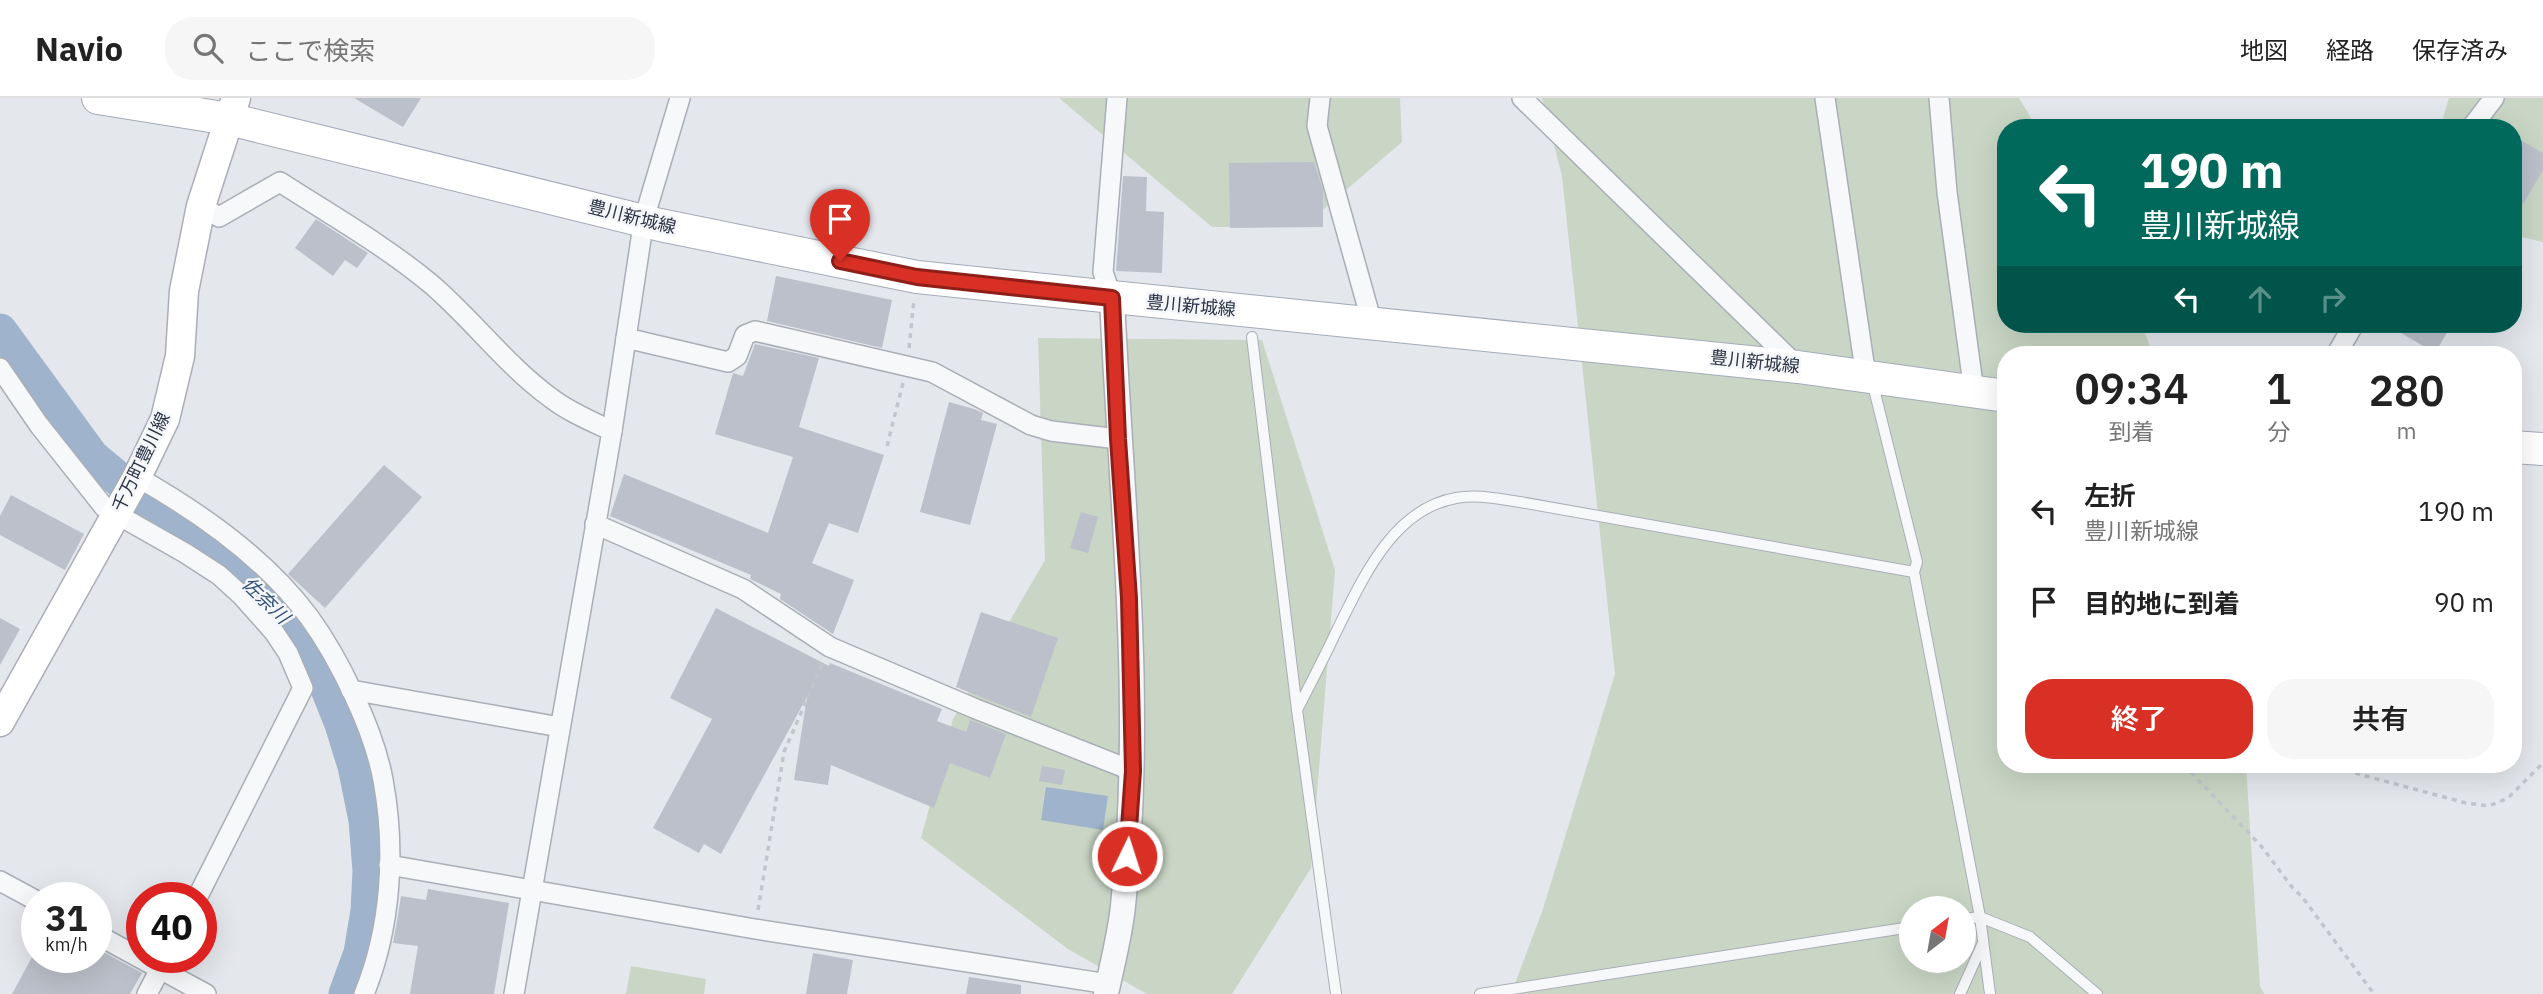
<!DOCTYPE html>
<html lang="ja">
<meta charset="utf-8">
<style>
:root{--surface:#fff;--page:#f6f6f6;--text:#222;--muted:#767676;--line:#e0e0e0;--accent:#d93025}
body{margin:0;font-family:"IBM Plex Sans","Noto Sans JP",sans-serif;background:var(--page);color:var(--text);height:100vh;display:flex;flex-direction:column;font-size:26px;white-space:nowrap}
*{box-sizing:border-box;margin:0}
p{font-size:23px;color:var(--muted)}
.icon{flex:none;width:38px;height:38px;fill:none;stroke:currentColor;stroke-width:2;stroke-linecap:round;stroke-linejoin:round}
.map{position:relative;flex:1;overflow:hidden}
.drawer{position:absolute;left:1997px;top:248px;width:525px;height:427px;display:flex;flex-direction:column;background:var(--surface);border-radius:28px;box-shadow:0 7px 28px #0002}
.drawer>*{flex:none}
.guide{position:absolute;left:1997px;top:21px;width:525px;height:214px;border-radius:28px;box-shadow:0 7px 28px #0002;background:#00695c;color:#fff;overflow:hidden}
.needle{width:46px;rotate:31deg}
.fabs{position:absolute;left:1899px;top:798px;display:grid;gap:14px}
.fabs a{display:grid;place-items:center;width:77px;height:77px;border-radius:50%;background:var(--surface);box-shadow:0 7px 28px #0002;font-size:35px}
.speed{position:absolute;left:21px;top:784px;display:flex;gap:14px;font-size:35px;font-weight:700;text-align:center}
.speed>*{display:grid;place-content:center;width:91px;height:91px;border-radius:50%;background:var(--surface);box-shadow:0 7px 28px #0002;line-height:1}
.speed small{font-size:18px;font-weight:400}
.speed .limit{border:10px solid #d22;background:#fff;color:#111}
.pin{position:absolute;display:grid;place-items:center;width:60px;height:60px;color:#fff;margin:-72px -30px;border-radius:50% 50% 50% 0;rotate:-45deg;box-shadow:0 0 7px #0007}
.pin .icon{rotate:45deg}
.me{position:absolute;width:77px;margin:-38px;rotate:4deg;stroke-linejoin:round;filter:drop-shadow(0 0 5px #0008)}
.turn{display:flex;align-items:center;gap:24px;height:147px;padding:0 28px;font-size:32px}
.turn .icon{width:91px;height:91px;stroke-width:2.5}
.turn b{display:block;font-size:49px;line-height:60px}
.lanes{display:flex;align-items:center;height:66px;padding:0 28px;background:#0003;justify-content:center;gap:35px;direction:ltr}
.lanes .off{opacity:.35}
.eta{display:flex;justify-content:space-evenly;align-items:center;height:119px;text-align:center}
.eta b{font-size:42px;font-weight:600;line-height:49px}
.primary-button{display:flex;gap:14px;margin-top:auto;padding:14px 28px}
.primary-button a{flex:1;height:80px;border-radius:28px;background:var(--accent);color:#fff;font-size:28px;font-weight:600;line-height:80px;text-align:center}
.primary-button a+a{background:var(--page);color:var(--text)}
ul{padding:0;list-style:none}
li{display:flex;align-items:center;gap:21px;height:91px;padding:0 28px}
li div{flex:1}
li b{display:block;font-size:26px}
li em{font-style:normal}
header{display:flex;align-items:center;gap:42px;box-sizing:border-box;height:98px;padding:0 35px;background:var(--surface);border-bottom:2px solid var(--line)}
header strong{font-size:33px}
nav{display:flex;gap:38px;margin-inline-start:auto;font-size:24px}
.search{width:490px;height:63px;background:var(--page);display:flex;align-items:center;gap:18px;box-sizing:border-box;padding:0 24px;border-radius:28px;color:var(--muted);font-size:26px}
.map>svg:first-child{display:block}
.green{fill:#c9d6c5;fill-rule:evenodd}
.water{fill:#9fb4cc}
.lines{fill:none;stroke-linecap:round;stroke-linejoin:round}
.river{stroke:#9fb4cc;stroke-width:35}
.building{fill:#bbc0ca}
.service-casing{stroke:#a9aeb7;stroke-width:12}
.minor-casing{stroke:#a9aeb7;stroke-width:22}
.tertiary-casing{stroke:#a9aeb7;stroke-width:27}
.secondary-casing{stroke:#a9aeb7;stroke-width:31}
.primary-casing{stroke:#a3abb8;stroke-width:34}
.path{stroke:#c2c5cb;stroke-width:3.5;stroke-dasharray:5 5;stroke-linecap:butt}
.service{stroke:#f7f8fa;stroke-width:10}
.minor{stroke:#f7f8fa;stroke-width:19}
.tertiary{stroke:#f7f8fa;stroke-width:24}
.secondary{stroke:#fff;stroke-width:28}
.primary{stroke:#fff;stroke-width:32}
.route-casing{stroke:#8d1f18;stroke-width:18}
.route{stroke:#d93025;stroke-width:12}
.labels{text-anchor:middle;stroke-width:5;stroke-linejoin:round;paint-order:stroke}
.street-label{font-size:18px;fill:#2b3445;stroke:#f4f6f9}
.water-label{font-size:19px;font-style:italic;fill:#34527a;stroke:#f4f6f9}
</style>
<header>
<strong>Navio</strong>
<div class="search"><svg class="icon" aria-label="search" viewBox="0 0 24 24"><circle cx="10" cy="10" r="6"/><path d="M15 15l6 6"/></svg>ここで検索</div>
<nav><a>地図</a><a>経路</a><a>保存済み</a></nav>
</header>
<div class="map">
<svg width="2543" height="896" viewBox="0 0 2543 896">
<rect width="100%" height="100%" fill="#e4e7ec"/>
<g class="green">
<polygon points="1059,0 1400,0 1402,44 1303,129 1212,129"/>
<path d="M1542,0h477l18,30h-31v196h136l11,31h-147v410h240l14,221 4,8h-753l32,-85 72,-235 -53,-498zM1911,810h53v53h-53z"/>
<polygon points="2449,0 2543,0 2543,144 2513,137 2513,30 2440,30"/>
<polygon points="1038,240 1262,242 1335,472 1311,770 1232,896 1147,896 1068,851 921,740 953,621 1045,462"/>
<polygon points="631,868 706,881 704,896 626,896"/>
</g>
<polygon class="water" points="1046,689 1108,698 1103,732 1041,722"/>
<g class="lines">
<polyline class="river" points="0,233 92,359 190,440 266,497 293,526 325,583 342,626 355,668 366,722 370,773 368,813 361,855 346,896"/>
</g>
<g class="building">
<polygon points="354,0 421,0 403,29"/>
<polygon points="2513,38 2543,55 2543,72 2513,123"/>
<polygon points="1314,64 1323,93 1323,129 1230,130 1229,65"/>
<polygon points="1123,78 1147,79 1146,113 1164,114 1162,175 1116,173"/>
<polygon points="316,121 368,155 357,170 345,162 333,178 295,150"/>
<polygon points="776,178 892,202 882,250 767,223"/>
<polygon points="2386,226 2452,226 2435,255"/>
<polygon points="755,246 819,260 799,329 884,357 858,435 829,425 812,465 854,482 833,536 780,501 781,496 750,481 751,477 610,418 624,376 768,435 793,359 715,336 733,275 743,278"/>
<polygon points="949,304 974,311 983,315 981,322 997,326 970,427 920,414"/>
<polygon points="384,367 422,399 325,510 288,476"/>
<polygon points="11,397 84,436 65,472 0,437 0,418"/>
<polygon points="1081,414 1098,419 1088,455 1070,450"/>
<polygon points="716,510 829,568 830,565 942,611 937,623 966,634 970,622 1006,636 990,680 950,665 934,710 831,667 828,687 794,682 807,599 721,756 704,746 699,755 653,730 712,621 670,600"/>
<polygon points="981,514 1058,540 1031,619 956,589"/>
<polygon points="0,520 20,531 0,567"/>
<polygon points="1042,668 1065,672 1062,687 1039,683"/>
<polygon points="428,791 509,805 494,896 410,896 418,848 393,845 397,823 401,798 426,802"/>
<polygon points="96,850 142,875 130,896 12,896 32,859 96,859"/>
<polygon points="813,855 853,862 847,896 806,896"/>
<polygon points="969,879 1021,887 1021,896 966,896"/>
</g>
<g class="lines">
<defs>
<g id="service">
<polyline points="1252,239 1297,612 1336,896"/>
<polyline points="1872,283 1917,464 1914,474 1980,819 1990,896"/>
<path d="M1297,612c14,-27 28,-54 41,-82 25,-50 55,-119 118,-130 21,-4 42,1 64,4l394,70"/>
<polyline points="1964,821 1980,819 2030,839 2097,896"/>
<polyline points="1480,896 1911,829"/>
<polyline points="1960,896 1982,847"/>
</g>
<g id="minor">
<polyline points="1320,0 1317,28 1372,225"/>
<polyline points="1522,0 1798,269"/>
<polyline points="1825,0 1865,272 1871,277"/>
<polyline points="1939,0 1947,94 1974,294"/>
<polyline points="2471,30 2494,0"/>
<path d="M201,108l18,11 61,-35c51,33 104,63 151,102 42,36 75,81 120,114 18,14 40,23 61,33"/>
<polyline points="1112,200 1103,174 1117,0"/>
<polyline points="626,240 728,264 737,258 745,237 755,233 932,274 1031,327 1051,333 1118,341"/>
<polyline points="2336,257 2354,226"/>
<polyline points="0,270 39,327 104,409 185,455 219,477 242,498 274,534 288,555 303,590 197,800"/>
<path d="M137,379c62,35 129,82 172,140 30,41 65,113 74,163 13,70 8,148 -19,214"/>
<polyline points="595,426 743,491 830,549 976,611 1133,673"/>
<polyline points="351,592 560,629"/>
<polyline points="389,767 755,831 1108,886"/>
<polyline points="0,783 37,803"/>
<polyline points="96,836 206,896"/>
<polyline points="147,896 166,860"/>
<polyline points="514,896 612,333 644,121 680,0"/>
</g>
<path id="tertiary" d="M1106,896c6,-29 14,-59 17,-88 22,-202 -2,-406 -11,-608"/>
<polyline id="secondary" points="0,624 137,379 165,321 180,258 184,193 201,108 236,0"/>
<g id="primary">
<polyline points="98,0 229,21 660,127 917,179 1798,269 2006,298"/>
<polyline points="2513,349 2543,351"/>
</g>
</defs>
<use href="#service" class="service-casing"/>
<use href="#minor" class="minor-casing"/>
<use href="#tertiary" class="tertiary-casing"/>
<use href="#secondary" class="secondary-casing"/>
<use href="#primary" class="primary-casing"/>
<g class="path">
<polyline points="909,250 914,202"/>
<polyline points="887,348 903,285"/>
<polyline points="2184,667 2262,749 2291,788 2303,800 2374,896"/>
<polyline points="2337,667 2351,674 2466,705 2489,708 2508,700 2543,665"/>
<polyline points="758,812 784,654 822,567"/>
</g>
<use href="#service" class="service"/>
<use href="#minor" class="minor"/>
<use href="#tertiary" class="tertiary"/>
<use href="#secondary" class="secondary"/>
<use href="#primary" class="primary"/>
</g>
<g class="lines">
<defs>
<polyline id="route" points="840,163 917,179 1112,200 1118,341 1129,500 1133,673 1127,758"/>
</defs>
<use href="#route" class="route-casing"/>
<use href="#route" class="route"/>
</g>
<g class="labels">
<g class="street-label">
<text transform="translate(632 119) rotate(14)" y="6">豊川新城線</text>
<text transform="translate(1191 208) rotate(5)" y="6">豊川新城線</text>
<text transform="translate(1755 264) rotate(6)" y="6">豊川新城線</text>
<text transform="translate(141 364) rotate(-64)" y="6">千万町豊川線</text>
</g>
<g class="water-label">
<text transform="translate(266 502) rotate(44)" y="7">佐奈川</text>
</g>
</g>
</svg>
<div class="fabs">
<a><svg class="needle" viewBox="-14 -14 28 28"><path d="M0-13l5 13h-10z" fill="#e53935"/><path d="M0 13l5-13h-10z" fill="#767676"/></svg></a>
</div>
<div class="speed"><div>31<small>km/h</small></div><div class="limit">40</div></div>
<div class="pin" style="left:840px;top:163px;background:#d93025"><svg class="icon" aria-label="arrive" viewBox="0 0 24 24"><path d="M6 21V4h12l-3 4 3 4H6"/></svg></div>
<svg class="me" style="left:1127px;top:758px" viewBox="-20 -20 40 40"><circle r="17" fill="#d93025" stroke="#fff" stroke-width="3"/><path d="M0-11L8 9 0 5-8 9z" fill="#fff"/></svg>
<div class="guide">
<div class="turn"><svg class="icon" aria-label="left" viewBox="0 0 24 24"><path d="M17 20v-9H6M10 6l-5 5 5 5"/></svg><div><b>190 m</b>豊川新城線</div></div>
<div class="lanes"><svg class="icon" aria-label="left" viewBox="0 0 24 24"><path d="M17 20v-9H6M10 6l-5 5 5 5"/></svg><svg class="icon off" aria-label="ahead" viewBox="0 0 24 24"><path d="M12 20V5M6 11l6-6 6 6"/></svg><svg class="icon off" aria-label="right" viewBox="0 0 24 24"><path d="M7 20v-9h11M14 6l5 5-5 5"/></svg></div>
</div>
<section class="drawer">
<div class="eta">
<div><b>09:34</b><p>到着</p></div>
<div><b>1</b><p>分</p></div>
<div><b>280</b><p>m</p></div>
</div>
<ul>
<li><svg class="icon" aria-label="left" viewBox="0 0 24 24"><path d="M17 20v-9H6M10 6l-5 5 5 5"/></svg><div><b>左折</b><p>豊川新城線</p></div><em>190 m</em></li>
<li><svg class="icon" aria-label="arrive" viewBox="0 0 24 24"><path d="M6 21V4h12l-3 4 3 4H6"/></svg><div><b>目的地に到着</b></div><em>90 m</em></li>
</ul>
<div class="primary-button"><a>終了</a><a>共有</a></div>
</section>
</div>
